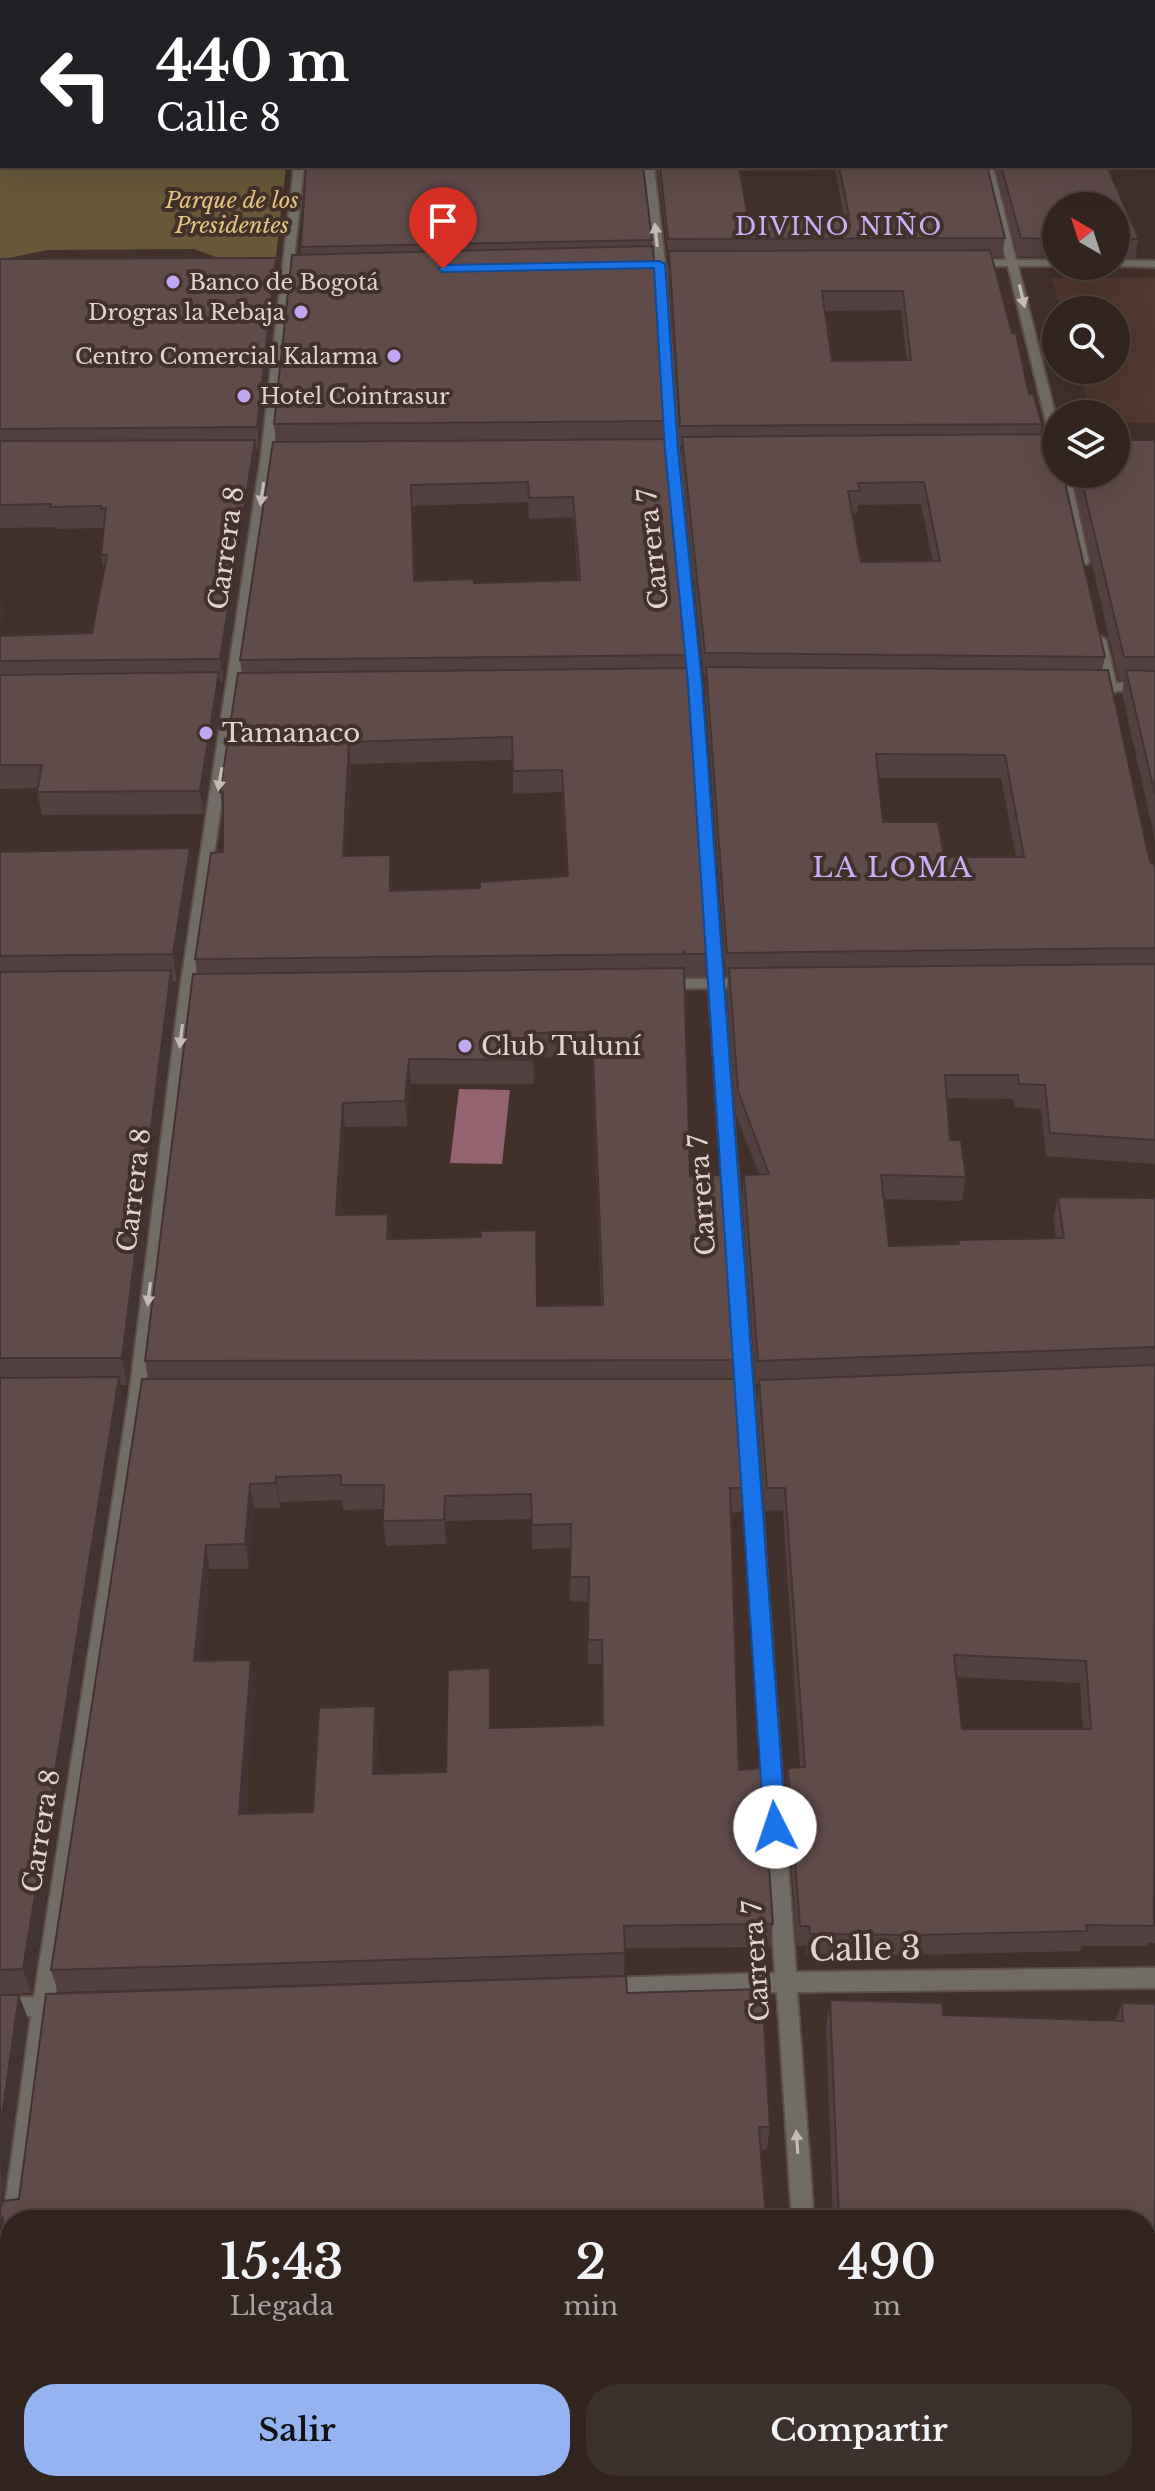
<!DOCTYPE html>
<html lang="es">
<meta charset="utf-8">
<style>
:root{--surface:#322520;--page:#3d312d;--text:#f1f3f6;--muted:#a8a5a5;--line:#4d423e;--accent:#95b2f1}
body{margin:0;font-family:"Libre Baskerville",serif;background:var(--page);color:var(--text);height:100vh;display:flex;flex-direction:column;font-size:30px;white-space:nowrap}
*{box-sizing:border-box;margin:0}
p{font-size:26px;color:var(--muted)}
.icon{flex:none;width:44px;height:44px;fill:none;stroke:currentColor;stroke-width:2;stroke-linecap:round;stroke-linejoin:round}
.map{position:relative;flex:1;overflow:hidden}
.panel{position:absolute;left:0px;top:2210px;width:1156px;height:282px;display:flex;flex-direction:column;background:var(--surface);border-radius:32px 32px 0 0;box-shadow:0 8px 32px #0002,0 0 0 2px var(--line)}
.panel>*{flex:none}
.hud{position:absolute;left:0px;top:0px;width:1156px;height:168px;box-shadow:0 8px 32px #0002,0 0 0 2px var(--line);background:#202124;color:#fff;overflow:hidden}
.needle{width:52px;rotate:321deg}
.controls{position:absolute;left:1042px;top:192px;display:grid;gap:16px}
.controls a{display:grid;place-items:center;width:88px;height:88px;border-radius:50%;background:var(--surface);box-shadow:0 8px 32px #0002,0 0 0 2px var(--line);font-size:40px}
.pin{position:absolute;display:grid;place-items:center;width:68px;height:68px;color:#fff;margin:-82px -34px;border-radius:50% 50% 50% 0;rotate:-45deg;box-shadow:0 0 8px #0007}
.pin .icon{rotate:45deg}
.me{position:absolute;width:88px;margin:-44px;rotate:356deg;stroke-linejoin:round;filter:drop-shadow(0 0 6px #0008)}
.turn{display:flex;align-items:center;gap:28px;height:168px;padding:0 24px;font-size:36px}
.turn .icon{width:104px;height:104px;stroke-width:2.5}
.turn b{display:block;font-size:56px;line-height:68px}
.eta{display:flex;justify-content:space-evenly;align-items:center;height:136px;text-align:center}
.eta b{font-size:48px;font-weight:600;line-height:56px}
.primary-button{display:flex;gap:16px;margin-top:auto;padding:16px 24px}
.primary-button a{flex:1;height:92px;border-radius:32px;background:var(--accent);color:#111;font-size:32px;font-weight:600;line-height:92px;text-align:center}
.primary-button a+a{background:var(--page);color:var(--text)}
.map>svg:first-child{display:block}
.built{fill:#50382f}
.green{fill:#675839}
.water{fill:#936370}
.lines{fill:none;stroke-linecap:round;stroke-linejoin:round}
.minor-casing{stroke:#5e4e48;stroke-width:4}
.secondary-casing{stroke:#5e4e48;stroke-width:4}
.minor{fill:#726c66;fill-rule:evenodd}
.secondary{fill:#958a81;fill-rule:evenodd}
.wall{fill:#524040;fill-rule:evenodd}
.shaded-wall{fill:#423434}
.building{fill:#5f4b4a;stroke:#423434;stroke-width:2;fill-rule:evenodd}
.oneway{fill:#c4bab6}
.route{fill:#1a73e8;stroke:#114b97;stroke-width:2}
.poi-dot{fill:#c1a8f3;stroke:#42312a;stroke-width:3}
.labels{text-anchor:middle;stroke-width:8;stroke-linejoin:round;paint-order:stroke}
.far-park-label{font-size:22px;font-style:italic;fill:#e4c37f;stroke:#42312a}
.far-poi-label{font-size:22px;fill:#dfd4d0;stroke:#42312a;text-anchor:start}
.far-neighbourhood-label{font-size:24px;letter-spacing:2px;fill:#c7b0f6;stroke:#42312a}
.street-label{font-size:26px;fill:#dfd4d0;stroke:#42312a}
.poi-label{font-size:26px;fill:#dfd4d0;stroke:#42312a;text-anchor:start}
.neighbourhood-label{font-size:28px;letter-spacing:2px;fill:#c7b0f6;stroke:#42312a}
.near-street-label{font-size:32px;fill:#dfd4d0;stroke:#42312a}
</style>
<div class="map">
<svg width="1155" height="2491" viewBox="0 0 1155 2491">
<rect width="100%" height="100%" fill="#42312a"/>
<polygon class="built" points="1051,278 1155,278 1155,423 1116,423 1116,414 1091,414 1078,370 1116,370 1116,310 1061,310"/>
<polygon class="green" points="0,130 2,166 286,166 276,257 224,260 194,249 47,250 0,260"/>
<polygon class="water" points="459,1089 510,1090 502,1164 450,1163"/>
<g class="lines">
<defs>
<g id="minor">
<polygon points="294,166 304,166 273,456 194,989 145,1396 55,1998 60,2006 57,2013 52,2015 25,2220 10,2220 10,2229 6,2228 3,2220 31,2016 0,2017 0,1997 34,1997 129,1396 180,989 261,456"/>
<polygon points="644,166 654,166 665,264 678,450 701,683 723,979 749,978 756,983 749,988 724,988 796,1972 1155,1968 1155,1988 797,1992 814,2220 792,2220 777,1992 605,1998 598,1995 595,1988 598,1981 605,1978 775,1973 709,988 665,989 658,984 665,979 709,979 689,683 666,450 655,264"/>
<polygon points="983,166 993,166 1016,260 1056,260 1056,266 1018,266 1056,417 1056,442 1050,439 1008,266 974,266 969,263 974,260 1006,260"/>
<polygon points="1116,260 1155,261 1155,267 1116,266"/>
<polygon points="1058,474 1070,474 1089,562 1087,564 1079,564 1077,562"/>
<polygon points="1100,636 1106,640 1116,683 1155,683 1155,691 1117,691 1111,695 1105,691 1086,690 1086,684 1103,683 1094,640"/>
<polygon points="10,2239 10,2327 8,2332 0,2335 0,2247 2,2242"/>
<polygon points="809,2482 833,2482 834,2491 810,2491"/>
</g>
<rect id="secondary" x="0" y="118" width="2" height="6"/>
</defs>
<use href="#minor" class="minor-casing"/>
<use href="#secondary" class="secondary-casing"/>
<use href="#minor" class="minor"/>
<use href="#secondary" class="secondary"/>
</g>
<g class="wall">
<polygon points="0,0 2,2 2,117 0,115"/>
<polygon points="1154,60 1155,60 1155,127 1154,125"/>
<path d="M657,166h330l18,72 -3,19h-10l37,137 13,30 -1,10 64,223 -3,13 48,192 5,3v299l-109,-8 -5,-47 -26,-2 -1,-8 -67,-1 3,42 16,37 -4,24 -78,-2 5,47 69,-2v-4l98,-2 -3,-18 5,-23 97,1v745h-7l-1,3h-65l-2,5 -168,4 -106,-1v-8h-9l-11,-156 2,-22 12,-1 -17,-257 -18,1 -8,-108 2,-19h-3l-14,-186 2,-23 15,-1 -23,-59 -9,-123 1,-15h-2l-21,-287 1,-14h-2l-23,-217 1,-13h-2l-12,-176 1,-12zM835,170l9,46 -96,1 -8,-46zM901,310l6,50 -75,1 -7,-50zM921,504l12,58h-72l-9,-49h6v-8zM878,778h123l15,79h-72l-61,-35zM956,1677l124,6 3,46h-121z"/>
<polygon points="994,166 1107,166 1139,239 1135,258 1116,257 1116,206 1056,206 1056,257 1018,257"/>
<path d="M652,240l12,181 -1,18 23,216 -1,13 22,286 -1,23h-22l6,199 45,184 -2,19 10,109 -2,24 -10,1 8,257 34,154 -3,23 -145,1 -1,27 -566,17 -7,-22 97,-591 -3,-18 52,-387 -2,-15 28,-107v-38l-3,-22 22,-119 -2,-13 36,-218 -2,-18 27,-169v-8zM528,502l1,17 44,-2 5,63 -104,3 -59,-3 -3,-74zM513,760v34l49,-2 5,84 -87,12 -88,2v-13l-46,-21 5,-92zM592,1056l9,249 -64,1 -56,-69 -91,2 -50,-24 5,-88 62,-1 4,-42h123l-1,-26zM342,1500l1,10 41,-1 -1,12 3,25 60,-2v-23l86,-2v30l39,-1 -1,53 18,1v62h14l1,61 -112,3v-36l-45,80 -69,2 1,-44 -65,82 -68,1 10,-129 -54,-23 9,-92h39l5,-61h26v-6z"/>
<polygon points="0,259 278,280 259,449 256,449 258,462 223,682 220,682 222,695 203,814 42,815 37,792 37,788 0,789 0,635 92,633 104,571 101,555 104,531 104,528 54,529 54,527 0,528"/>
<polygon points="1155,440 1155,840 1122,693 1124,680 1119,680 1071,474 1116,474"/>
<polygon points="190,848 194,876 177,982 173,982 176,998 127,1385 120,1385 124,1404 31,1993 0,1994 0,852"/>
<polygon points="627,1993 770,2127 767,2149 761,2150 10,2482 781,2482 781,2486 644,2491 0,2491 3,2238 0,2241 0,1995 28,2019 3,2203"/>
<polygon points="830,2000 943,2015 1115,2021 1122,2003 1155,2004 1155,2478 1146,2478 1146,2220 833,2220 826,2027"/>
<polygon points="858,2482 916,2482 858,2483"/>
</g>
<g class="shaded-wall">
<polygon points="1011,0 1048,0 1043,2 1011,2"/>
<polygon points="276,258 278,280 259,449 257,427"/>
<polygon points="255,440 258,462 223,682 220,659"/>
<polygon points="0,589 5,612 0,634"/>
<polygon points="219,672 222,695 203,814 200,791"/>
<polygon points="349,742 351,764 345,879 343,856"/>
<polygon points="190,848 194,876 177,982 173,954"/>
<polygon points="390,855 392,877 391,913 390,891"/>
<polygon points="171,970 176,998 127,1385 122,1358"/>
<polygon points="409,1059 411,1084 407,1126 405,1101"/>
<polygon points="343,1103 345,1127 338,1239 336,1215"/>
<polygon points="388,1214 390,1238 389,1263 387,1239"/>
<polygon points="119,1377 124,1404 31,1993 23,1969"/>
<polygon points="276,1477 280,1502 280,1508 276,1483"/>
<polygon points="250,1484 254,1508 249,1569 245,1544"/>
<polygon points="445,1496 446,1521 446,1544 444,1520"/>
<polygon points="206,1545 210,1569 199,1685 194,1661"/>
<polygon points="251,1660 255,1684 244,1837 239,1814"/>
<polygon points="490,1668 491,1692 491,1752 490,1728"/>
<polygon points="375,1706 378,1730 376,1797 373,1774"/>
<polygon points="19,1995 28,2019 1,2216 0,2130"/>
<polygon points="0,2216 9,2236 1,2239 0,2241"/>
</g>
<g class="building">
<polygon points="0,0 1012,0 1013,2 2,2 2,59 0,48"/>
<polygon points="2,60 2,102 0,100 0,61"/>
<polygon points="1154,60 1155,60 1154,99"/>
<polygon points="306,166 643,166 652,240 301,247"/>
<polygon points="660,166 739,166 748,217 849,216 839,166 987,166 1005,238 668,239"/>
<polygon points="1001,166 1107,166 1139,239 1116,239 1116,206 1056,206 1056,239 1021,238"/>
<polygon points="653,246 664,421 274,424 292,255"/>
<path d="M990,250l22,83h4l13,61h4l9,30 -362,2 -11,-175zM822,291h81l8,69 -79,1z"/>
<polygon points="276,258 257,427 0,429 0,259"/>
<path d="M1046,434l2,7h8v33h7l42,183 -400,-4 -23,-216zM924,482l16,79 -79,1 -13,-71h12l-2,-8z"/>
<path d="M665,439l21,216 -446,5 33,-218zM528,482l1,16 44,-1 7,83 -106,3v-4l-60,2 -3,-96z"/>
<polygon points="255,440 220,659 0,661 0,636 92,633 107,555 101,555 106,508 101,509 101,506 50,507 51,504 0,505 0,441"/>
<polygon points="1116,440 1155,440 1155,657 1124,657 1080,474 1116,474"/>
<path d="M706,667l402,3 42,192 5,3v83l-428,5zM876,754l129,1 19,102h-80l-6,-35h-55z"/>
<path d="M687,668l20,286h-22l-2,-4 1,4 -489,5 16,-106 12,-1v-60h-3l18,-119zM512,737l1,34 49,-1 6,106 -88,6v6l-90,3v-36l-47,1 6,-114z"/>
<polygon points="1126,670 1155,671 1155,795"/>
<polygon points="219,672 200,791 37,792 42,765 0,765 0,675"/>
<polygon points="190,848 173,954 0,956 0,852"/>
<polygon points="1155,964 1155,1140 1050,1133 1045,1085 1019,1084 1018,1075 945,1075 950,1140 961,1140 966,1177 881,1175 889,1246 959,1244 958,1240 1064,1238 1058,1197 1155,1198 1155,1347 758,1361 744,1175 769,1174 738,1091 729,968"/>
<path d="M684,968l6,208 32,-1 13,185 -590,1 48,-387zM592,1032l11,273 -66,1 -1,-76 -55,1v6l-94,2 1,-25 -52,1 7,-112 62,-2 4,-42 124,1v-27z"/>
<polygon points="171,970 122,1358 0,1358 0,972"/>
<path d="M1155,1365l-1,561 -68,-1 1,6 -170,4 -107,-1 -1,-8h-9l-12,-158 17,-1 -20,-279h-18l-8,-108zM954,1655l132,6 5,68h-129z"/>
<polygon points="119,1377 23,1969 0,1970 0,1378"/>
<path d="M142,1379h594l7,109h-13l9,282 23,-2 11,156 -149,2 1,27 -574,17zM341,1475v10h43l-1,36 61,-1 1,-24 86,-2 1,31 39,-1 -1,53h19l-1,63h14l1,85 -113,3v-60l-42,2 -2,102 -73,2 2,-68 -56,2 -6,104 -74,2 12,-154 -57,1 12,-116 39,-1 5,-60 26,-1v-6z"/>
<polygon points="626,1976 627,1993 762,1989 770,2127 759,2127 766,2220 10,2220 10,2482 286,2482 286,2491 0,2491 0,2313 3,2306 3,2218 0,2215 0,2209 3,2201 19,2199 46,1994"/>
<polygon points="0,1995 19,1995 0,2130"/>
<polygon points="830,2000 942,2003 943,2015 1123,2021 1122,2003 1155,2004 1155,2457 1146,2457 1146,2220 839,2220"/>
</g>
<defs><path id="oneway-solid" d="M-6-.8H1V-3.2L6.5 0L1 3.2V.8H-6Z" transform="scale(2)"/></defs>
<g class="oneway">
<use href="#oneway-solid" transform="translate(656 235) rotate(-96)"/>
<use href="#oneway-solid" transform="translate(1022 296) rotate(77)"/>
<use href="#oneway-solid" transform="translate(262 494) rotate(98)"/>
<use href="#oneway-solid" transform="translate(220 779) rotate(99)"/>
<use href="#oneway-solid" transform="translate(181 1036) rotate(97)"/>
<use href="#oneway-solid" transform="translate(149 1294) rotate(97)"/>
<use href="#oneway-solid" transform="translate(797 2142) rotate(-94)"/>
</g>
<polygon class="route" points="660,261 665,264 678,450 702,683 786,1827 783,1834 775,1837 767,1834 764,1827 688,683 665,450 654,268 443,272 438,269 443,265"/>
<g class="poi-dot">
<circle cx="173" cy="282" r="8"/>
<circle cx="301" cy="312" r="8"/>
<circle cx="394" cy="356" r="8"/>
<circle cx="244" cy="396" r="8"/>
<circle cx="206" cy="733" r="8"/>
<circle cx="465" cy="1046" r="8"/>
</g>
<g class="labels">
<g class="far-park-label">
<text x="232" y="208">Parque de los<tspan x="232" dy="25">Presidentes</tspan></text>
</g>
<g class="far-poi-label">
<text x="189" y="290">Banco de Bogotá</text>
<text x="285" y="320" text-anchor="end">Drogras la Rebaja</text>
<text x="378" y="364" text-anchor="end">Centro Comercial Kalarma</text>
<text x="260" y="404">Hotel Cointrasur</text>
</g>
<g class="far-neighbourhood-label">
<text x="839" y="235">DIVINO NIÑO</text>
</g>
<g class="street-label">
<text transform="translate(226 548) rotate(-82)" y="9">Carrera 8</text>
<text transform="translate(653 549) rotate(-96)" y="9">Carrera 7</text>
<text transform="translate(134 1190) rotate(-83)" y="9">Carrera 8</text>
<text transform="translate(702 1195) rotate(-94)" y="9">Carrera 7</text>
<text transform="translate(41 1831) rotate(-81)" y="9">Carrera 8</text>
<text transform="translate(756 1961) rotate(-94)" y="9">Carrera 7</text>
</g>
<g class="poi-label">
<text x="222" y="742">Tamanaco</text>
<text x="481" y="1055">Club Tuluní</text>
</g>
<g class="neighbourhood-label">
<text x="893" y="877">LA LOMA</text>
</g>
<g class="near-street-label">
<text transform="translate(865 1949) rotate(-1)" y="11">Calle 3</text>
</g>
</g>
</svg>
<div class="controls">
<a><svg class="needle" viewBox="-14 -14 28 28"><path d="M0-13l5 13h-10z" fill="#e53935"/><path d="M0 13l5-13h-10z" fill="#a8a5a5"/></svg></a>
<a><svg class="icon" aria-label="search" viewBox="0 0 24 24"><circle cx="10" cy="10" r="6"/><path d="M15 15l6 6"/></svg></a>
<a><svg class="icon" aria-label="layers" viewBox="0 0 24 24"><path d="M12 4l9 5-9 5-9-5zM3 14l9 5 9-5"/></svg></a>
</div>
<div class="pin" style="left:443px;top:269px;background:#d93025"><svg class="icon" aria-label="arrive" viewBox="0 0 24 24"><path d="M6 21V4h12l-3 4 3 4H6"/></svg></div>
<svg class="me" style="left:775px;top:1827px" viewBox="-20 -20 40 40"><circle r="19" fill="#fff"/><path d="M0-13L10 11 0 6-10 11z" fill="#1a73e8"/></svg>
<div class="hud">
<div class="turn"><svg class="icon" aria-label="left" viewBox="0 0 24 24"><path d="M17 20v-9H6M10 6l-5 5 5 5"/></svg><div><b>440 m</b>Calle 8</div></div>
</div>
<section class="panel">
<div class="eta">
<div><b>15:43</b><p>Llegada</p></div>
<div><b>2</b><p>min</p></div>
<div><b>490</b><p>m</p></div>
</div>
<div class="primary-button"><a>Salir</a><a>Compartir</a></div>
</section>
</div>
